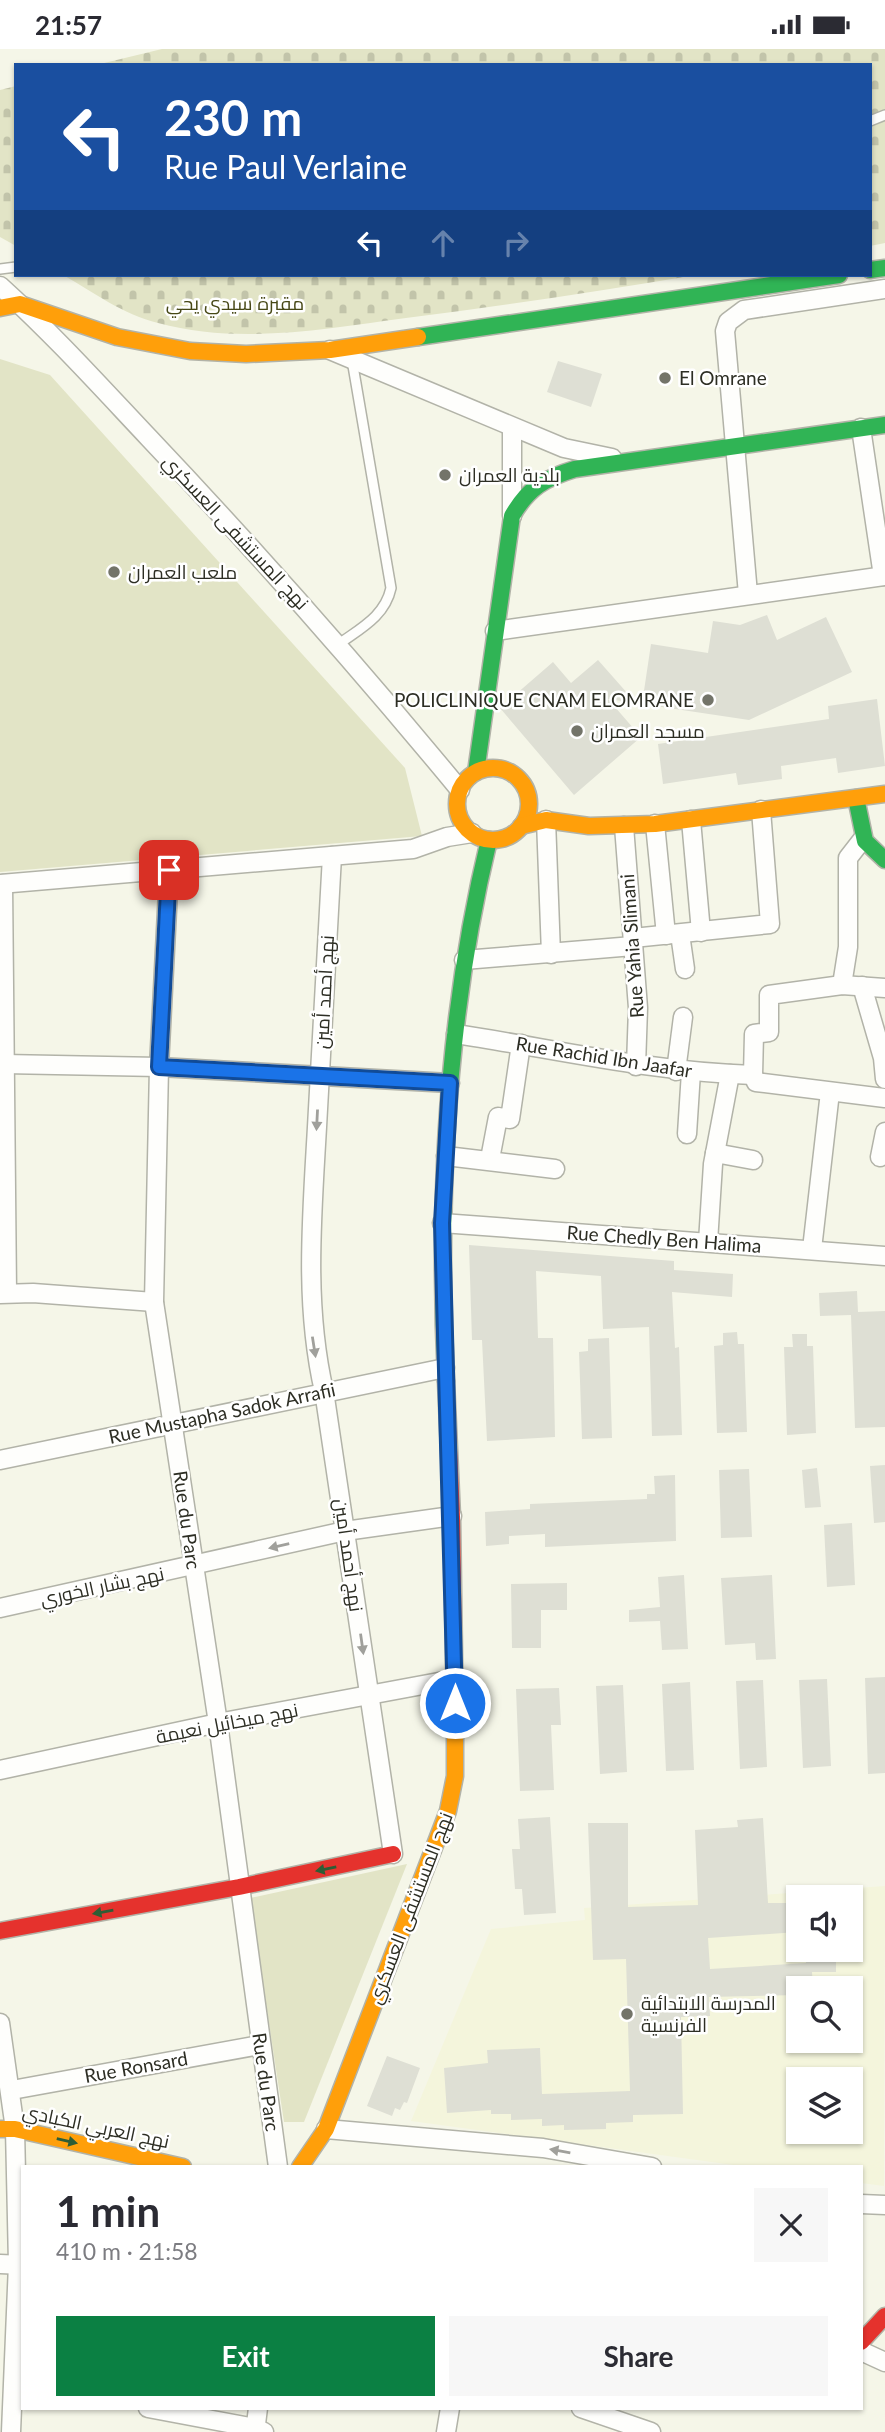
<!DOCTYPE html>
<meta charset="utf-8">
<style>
:root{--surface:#fff;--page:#f7f7f7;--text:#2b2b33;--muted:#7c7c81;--accent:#0b8043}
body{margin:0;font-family:Lato,Cairo,sans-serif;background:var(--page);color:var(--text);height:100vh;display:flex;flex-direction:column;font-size:26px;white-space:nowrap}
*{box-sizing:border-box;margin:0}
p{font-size:23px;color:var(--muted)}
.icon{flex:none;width:38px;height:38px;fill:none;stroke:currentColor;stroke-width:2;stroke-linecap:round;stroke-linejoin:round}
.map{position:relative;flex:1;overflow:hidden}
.details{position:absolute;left:21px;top:2116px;width:842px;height:245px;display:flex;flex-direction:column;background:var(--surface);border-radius:0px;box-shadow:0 2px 5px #0004}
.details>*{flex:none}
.banner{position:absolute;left:14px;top:14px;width:858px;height:214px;border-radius:0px;box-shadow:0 2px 5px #0004;background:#1a4fa0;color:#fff;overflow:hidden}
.buttons{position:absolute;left:786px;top:1836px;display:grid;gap:14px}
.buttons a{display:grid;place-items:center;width:77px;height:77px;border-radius:0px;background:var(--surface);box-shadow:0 2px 5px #0004;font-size:35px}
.pin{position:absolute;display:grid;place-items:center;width:60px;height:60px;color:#fff;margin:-30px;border-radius:14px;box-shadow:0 4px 10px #0006}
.me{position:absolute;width:77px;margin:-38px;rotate:0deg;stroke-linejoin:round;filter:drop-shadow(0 0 5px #0008)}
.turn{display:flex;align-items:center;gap:24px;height:147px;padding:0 35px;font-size:32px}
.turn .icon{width:91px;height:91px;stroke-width:2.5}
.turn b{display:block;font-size:49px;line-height:60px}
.lanes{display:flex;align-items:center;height:66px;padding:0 35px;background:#0003;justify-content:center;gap:35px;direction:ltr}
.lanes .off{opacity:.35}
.round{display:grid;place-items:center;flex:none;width:74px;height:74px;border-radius:0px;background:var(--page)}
.headline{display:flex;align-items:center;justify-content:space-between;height:119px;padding:0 35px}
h1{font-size:42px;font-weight:700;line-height:52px}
.button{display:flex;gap:14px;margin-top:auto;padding:14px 35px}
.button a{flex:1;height:80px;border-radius:0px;background:var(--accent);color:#fff;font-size:28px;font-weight:700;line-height:80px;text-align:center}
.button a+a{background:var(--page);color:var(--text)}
.status{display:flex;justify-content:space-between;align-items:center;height:49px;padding:0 35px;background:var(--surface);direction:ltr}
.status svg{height:19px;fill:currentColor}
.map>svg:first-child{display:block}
.built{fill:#f4f5dc;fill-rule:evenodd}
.green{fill:#e2e4c6}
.cemetery{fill:url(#cemetery-stones)}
.building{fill:#dedfd4}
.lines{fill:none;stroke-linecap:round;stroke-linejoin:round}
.lane-casing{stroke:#b2b3a8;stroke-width:12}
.street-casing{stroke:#b2b3a8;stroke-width:21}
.fast-casing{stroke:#b2b3a8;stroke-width:19}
.slow-casing{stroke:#b2b3a8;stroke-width:19}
.jam-casing{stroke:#b2b3a8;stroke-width:19}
.lane{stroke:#fefefc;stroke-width:9}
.street{stroke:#fefefc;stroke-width:18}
.fast{stroke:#30b455;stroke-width:16}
.slow{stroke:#ff9f0a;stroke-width:16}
.jam{stroke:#e5322d;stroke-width:16}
.oneway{fill:#a0a09b}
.oneway2{fill:#2e5d35}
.route-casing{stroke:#114b97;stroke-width:18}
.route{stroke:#1a73e8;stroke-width:12}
.poi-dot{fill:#737469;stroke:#fff;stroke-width:2.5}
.labels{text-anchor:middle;stroke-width:5;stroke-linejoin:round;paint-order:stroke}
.park-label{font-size:19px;fill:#474816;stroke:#fff}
.poi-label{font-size:19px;fill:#2d2e24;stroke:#fff;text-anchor:start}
.street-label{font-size:19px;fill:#2d2e24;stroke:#fff}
</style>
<div class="status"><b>21:57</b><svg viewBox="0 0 49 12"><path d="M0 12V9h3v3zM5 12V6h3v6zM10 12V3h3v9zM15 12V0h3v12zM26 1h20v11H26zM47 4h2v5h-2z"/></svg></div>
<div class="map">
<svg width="885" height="2383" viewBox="0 0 885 2383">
<defs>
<pattern id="cemetery-stones" width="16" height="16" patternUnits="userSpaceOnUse" patternTransform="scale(1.75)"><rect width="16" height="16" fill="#e2e4c6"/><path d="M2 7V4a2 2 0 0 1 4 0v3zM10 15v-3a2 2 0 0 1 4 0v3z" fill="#c2c4aa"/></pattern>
</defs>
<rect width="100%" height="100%" fill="#f5f6e8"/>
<path class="built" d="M885,1837l-1,300 -23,-3v-16l-120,-1 -330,-45 80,-192 94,-9 -1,-12zM798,1848h52v52h-52zM798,1939h52v53h-52zM798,2030h52v52h-52z"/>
<g class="green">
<polygon points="0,310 50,326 405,719 422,787 0,823"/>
<polygon points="407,1815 304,2073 284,2073 250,1849"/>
</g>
<g class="cemetery">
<polygon points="162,0 885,0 885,194 870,197 870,16 96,16"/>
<polygon points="16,37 16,197 0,188 0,41"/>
<path d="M63,226h633c-97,16 -193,31 -290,43 -81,11 -167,27 -248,5 -34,-8 -65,-31 -95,-48z"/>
</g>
<g class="building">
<polygon points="558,312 602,325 591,358 547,343"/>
<polygon points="767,566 777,591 826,568 852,623 749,671 642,655 651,595 708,604 713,572 740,576"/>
<polygon points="598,611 636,654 608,650 641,688 574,746 500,659 553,613 571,634"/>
<polygon points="877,650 885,717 838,724 836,709 781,717 782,730 738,736 736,724 663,735 658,695 829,670 828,657"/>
<polygon points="469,1196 674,1212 674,1221 733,1225 732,1248 672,1243 675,1299 679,1298 682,1386 652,1387 649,1278 603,1280 601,1227 536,1222 538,1289 553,1289 555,1388 487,1392 482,1291 472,1291"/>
<polygon points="857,1242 858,1263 885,1262 885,1378 855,1379 851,1266 820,1267 819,1244"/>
<polygon points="737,1283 738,1295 744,1295 747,1383 717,1384 714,1297 723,1296 723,1284"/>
<polygon points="792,1285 807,1285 807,1297 813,1297 816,1384 787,1386 784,1298 793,1298"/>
<polygon points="609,1289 612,1389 582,1390 579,1303 588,1302 588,1290"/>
<polygon points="885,1416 885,1473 874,1474 870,1417"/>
<polygon points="817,1419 821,1458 805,1459 802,1421"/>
<polygon points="749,1420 752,1488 721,1489 719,1421"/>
<polygon points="675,1426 676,1492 545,1498 545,1485 509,1487 509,1495 486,1497 485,1463 530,1460 530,1455 647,1450 647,1445 655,1445 654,1427"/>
<polygon points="852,1474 855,1536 827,1538 824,1476"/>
<polygon points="684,1526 688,1600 662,1601 660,1572 629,1573 629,1561 660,1558 658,1528"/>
<polygon points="772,1526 776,1610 756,1611 755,1594 725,1596 721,1529"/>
<polygon points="567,1534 567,1561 541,1561 541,1599 512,1599 511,1535"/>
<polygon points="885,1628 885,1724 868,1725 865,1629"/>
<polygon points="827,1630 831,1717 803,1719 799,1631"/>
<polygon points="763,1631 767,1718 740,1720 736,1632"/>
<polygon points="690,1633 694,1721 666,1722 662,1635"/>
<polygon points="623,1636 627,1723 600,1725 596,1637"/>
<polygon points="559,1639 561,1676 551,1676 554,1741 520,1742 516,1640"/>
<polygon points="550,1768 556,1864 524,1866 522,1840 515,1840 512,1800 520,1800 518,1770"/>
<polygon points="763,1769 768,1854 798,1854 798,1883 708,1889 710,1920 806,1914 805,1900 836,1900 836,1923 812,1923 813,1939 798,1939 798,1946 709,1948 710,1967 681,1968 683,2065 633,2066 633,2073 606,2074 606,2080 564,2081 564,2076 542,2077 542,2070 511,2071 511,2065 491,2065 491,2061 447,2064 444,2019 488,2014 487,2001 540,1999 542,2045 630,2042 626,1910 593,1911 588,1774 628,1774 628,1858 698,1856 695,1781 738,1778 737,1771"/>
<polygon points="387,2007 420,2019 407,2054 404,2053 400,2061 395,2059 392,2067 367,2057"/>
</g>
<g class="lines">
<defs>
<g id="lane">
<polyline points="870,72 885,66"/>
<polyline points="0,220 16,218"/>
<path d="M339,595c22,-16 46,-28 52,-56l-39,-228"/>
</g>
<g id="street">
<path d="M0,237c53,48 100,100 149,152 108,114 211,231 311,352"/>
<polyline points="330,301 564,399 612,409"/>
<polyline points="861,379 883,527"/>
<polyline points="512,467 512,378"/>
<polyline points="748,545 725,282 728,273 744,261 885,240"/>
<polyline points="495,582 885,527"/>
<polyline points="546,771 551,905"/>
<polyline points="691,771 701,883"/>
<polyline points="655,775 666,886"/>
<polyline points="624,777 638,959 636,1017"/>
<path d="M332,807c-5,90 -10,180 -15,271 -5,89 -13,177 7,264l69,463"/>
<polyline points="169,822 159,1018 154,1253 218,1674 278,2118"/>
<polyline points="0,835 413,800 447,788 472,784"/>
<polyline points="3,835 7,1244"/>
<polyline points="680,885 685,920"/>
<polyline points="633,889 770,875 761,761"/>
<polyline points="464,911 633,897"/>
<polyline points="842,936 848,898 848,809 862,791"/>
<polyline points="862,937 883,1009 885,1030"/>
<polyline points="885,939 842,936 769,946 769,983 754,985 753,1026 756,1033 885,1049"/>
<path d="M456,985c99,15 196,38 297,41"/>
<polyline points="4,1015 159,1018 450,1034"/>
<polyline points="676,1022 683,968"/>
<polyline points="687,1085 691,1023"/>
<polyline points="715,1104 753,1111"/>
<polyline points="446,1107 555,1120"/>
<polyline points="880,1108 885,1083"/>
<polyline points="490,1110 498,1068 510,1070 521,995"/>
<polyline points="442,1174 885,1207"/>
<polyline points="708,1193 713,1115 730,1025"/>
<polyline points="812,1200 830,1043"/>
<polyline points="0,1245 33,1244 154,1253"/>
<polyline points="0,1411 445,1319"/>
<polyline points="0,1559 345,1482 452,1467"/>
<polyline points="0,1721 218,1674 455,1630"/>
<polyline points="0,1974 15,2080 18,2215 11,2383"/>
<polyline points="12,2041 260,1996"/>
<polyline points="326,2080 543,2099 652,2118"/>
<polyline points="861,2155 885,2156"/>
<polyline points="0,2215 23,2216"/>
<polyline points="861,2302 885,2313"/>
<polyline points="148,2359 255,2379 264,2383"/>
<polyline points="581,2359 651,2383"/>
<polyline points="255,2383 258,2359"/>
<polyline points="446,2383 450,2359"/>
</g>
<g id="fast">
<polyline points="870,221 885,219"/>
<polyline points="418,288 839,226"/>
<path d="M476,723l36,-256c16,-28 33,-38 63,-47l310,-44"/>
<polyline points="856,749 865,792 885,811"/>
<path d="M446,1332c-9,-182 0,-364 43,-541"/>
</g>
<g id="slow">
<polyline points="0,259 20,255 117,288 190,302 246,305 330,301 418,288"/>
<circle cx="493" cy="755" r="36"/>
<polyline points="521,777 546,771 589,777 655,775 885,745"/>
<polyline points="0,2080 15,2080 183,2118"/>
<polyline points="300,2118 326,2080 448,1762 455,1727 455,1679"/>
</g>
<g id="jam">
<polyline points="446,1332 452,1468 455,1679"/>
<polyline points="0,1882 239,1838 393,1805"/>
<polyline points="861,2293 885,2267"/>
</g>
</defs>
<use href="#lane" class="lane-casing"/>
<use href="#street" class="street-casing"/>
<use href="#fast" class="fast-casing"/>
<use href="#slow" class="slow-casing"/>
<use href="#jam" class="jam-casing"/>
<use href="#lane" class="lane"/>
<use href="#street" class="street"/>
<use href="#fast" class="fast"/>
<use href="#slow" class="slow"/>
<use href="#jam" class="jam"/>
</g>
<defs><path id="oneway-solid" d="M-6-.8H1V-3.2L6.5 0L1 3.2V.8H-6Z" transform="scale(1.75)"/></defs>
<g class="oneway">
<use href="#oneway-solid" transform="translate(317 1071) rotate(93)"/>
<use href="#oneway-solid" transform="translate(314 1298) rotate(81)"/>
<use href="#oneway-solid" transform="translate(279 1497) rotate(167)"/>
<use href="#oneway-solid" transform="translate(362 1595) rotate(82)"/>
<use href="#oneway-solid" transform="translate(560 2102) rotate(-170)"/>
</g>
<g class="oneway2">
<use href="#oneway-solid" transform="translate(326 1820) rotate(168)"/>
<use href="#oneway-solid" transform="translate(103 1863) rotate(170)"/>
<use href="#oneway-solid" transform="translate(67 2092) rotate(13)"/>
</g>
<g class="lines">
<defs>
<polyline id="route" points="169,821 159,1018 450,1034 442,1174 455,1654"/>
</defs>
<use href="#route" class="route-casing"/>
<use href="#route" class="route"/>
</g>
<g class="poi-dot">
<circle cx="665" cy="329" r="7"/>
<circle cx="445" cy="426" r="7"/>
<circle cx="114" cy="523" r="7"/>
<circle cx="708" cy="651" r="7"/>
<circle cx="577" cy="682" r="7"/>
<circle cx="627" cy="1965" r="7"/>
</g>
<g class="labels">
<g class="park-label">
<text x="235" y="261">مقبرة سيدي يحي</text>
</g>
<g class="poi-label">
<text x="679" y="336">El Omrane</text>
<text x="459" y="433">بلدية العمران</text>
<text x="128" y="530">ملعب العمران</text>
<text x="694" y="658" text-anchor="end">POLICLINIQUE CNAM ELOMRANE</text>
<text x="591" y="689">مسجد العمران</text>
<text x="641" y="1961">المدرسة الابتدائية<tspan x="641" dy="22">الفرنسية</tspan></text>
</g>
<g class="street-label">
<text transform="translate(236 483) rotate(47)" y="7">نهج المستشفى العسكري</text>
<text transform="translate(632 897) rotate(-94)" y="7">Rue Yahia Slimani</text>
<text transform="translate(324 943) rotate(-87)" y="7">نهج أحمد أمين</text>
<text transform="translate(604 1008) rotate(9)" y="7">Rue Rachid Ibn Jaafar</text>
<text transform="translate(664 1190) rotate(4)" y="7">Rue Chedly Ben Halima</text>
<text transform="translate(222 1364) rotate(-12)" y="7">Rue Mustapha Sadok Arrafii</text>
<text transform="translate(187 1471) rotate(82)" y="7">Rue du Parc</text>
<text transform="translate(349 1506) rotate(82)" y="7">نهج أحمد أمين</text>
<text transform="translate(102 1537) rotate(-12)" y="7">نهج بشار الخوري</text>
<text transform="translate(227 1674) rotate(-11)" y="7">نهج ميخائيل نعيمة</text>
<text transform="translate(410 1859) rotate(-69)" y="7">نهج المستشفى العسكري</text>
<text transform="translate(136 2018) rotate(-10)" y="7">Rue Ronsard</text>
<text transform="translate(266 2033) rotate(82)" y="7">Rue du Parc</text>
<text transform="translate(96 2077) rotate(12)" y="7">نهج العربي الكبادي</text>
</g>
</g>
</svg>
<div class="buttons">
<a><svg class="icon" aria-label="sound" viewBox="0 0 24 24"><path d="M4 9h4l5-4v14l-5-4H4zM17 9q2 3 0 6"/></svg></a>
<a><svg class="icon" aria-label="search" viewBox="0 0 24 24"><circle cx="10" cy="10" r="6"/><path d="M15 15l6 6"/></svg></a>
<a><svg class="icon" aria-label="layers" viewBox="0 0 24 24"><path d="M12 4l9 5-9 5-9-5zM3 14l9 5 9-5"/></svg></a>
</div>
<div class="pin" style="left:169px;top:821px;background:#d93025"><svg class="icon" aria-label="arrive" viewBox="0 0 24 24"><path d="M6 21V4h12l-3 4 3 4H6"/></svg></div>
<svg class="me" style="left:455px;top:1654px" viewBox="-20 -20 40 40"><circle r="17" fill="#1a73e8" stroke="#fff" stroke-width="3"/><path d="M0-11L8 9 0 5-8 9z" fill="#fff"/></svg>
<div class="banner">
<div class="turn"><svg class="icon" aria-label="left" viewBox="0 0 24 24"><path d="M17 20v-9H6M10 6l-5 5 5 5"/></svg><div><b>230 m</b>Rue Paul Verlaine</div></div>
<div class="lanes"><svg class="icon" aria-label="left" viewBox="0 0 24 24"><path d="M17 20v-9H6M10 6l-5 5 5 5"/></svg><svg class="icon off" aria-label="ahead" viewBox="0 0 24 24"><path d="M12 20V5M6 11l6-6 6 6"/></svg><svg class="icon off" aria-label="right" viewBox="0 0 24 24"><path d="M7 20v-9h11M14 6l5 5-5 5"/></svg></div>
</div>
<section class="details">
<div class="headline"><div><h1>1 min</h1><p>410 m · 21:58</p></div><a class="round"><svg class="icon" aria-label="close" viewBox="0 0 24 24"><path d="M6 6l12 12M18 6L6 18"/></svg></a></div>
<div class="button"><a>Exit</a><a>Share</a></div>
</section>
</div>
